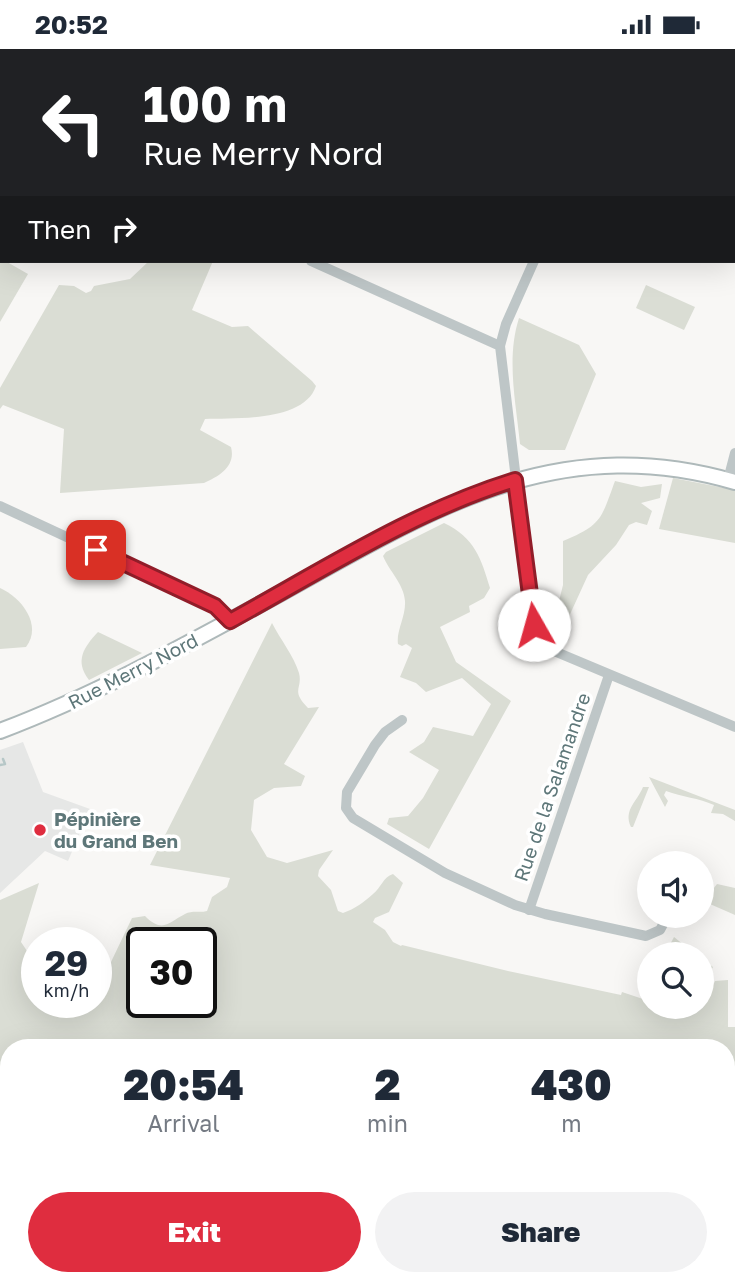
<!DOCTYPE html>
<meta charset="utf-8">
<style>
:root{--surface:#fff;--page:#f2f2f3;--text:#1f2937;--muted:#747a83;--accent:#df2d3f}
body{margin:0;font-family:"Golos Text",sans-serif;background:var(--page);color:var(--text);height:100vh;display:flex;flex-direction:column;font-size:26px;white-space:nowrap}
*{box-sizing:border-box;margin:0}
p{font-size:23px;color:var(--muted)}
.icon{flex:none;width:38px;height:38px;fill:none;stroke:currentColor;stroke-width:2;stroke-linecap:round;stroke-linejoin:round}
.map{position:relative;flex:1;overflow:hidden}
.panel{position:absolute;left:0px;top:990px;width:735px;height:247px;display:flex;flex-direction:column;background:var(--surface);border-radius:28px 28px 0 0;box-shadow:0 7px 28px #0002}
.panel>*{flex:none}
.hud{position:absolute;left:0px;top:0px;width:735px;height:214px;box-shadow:0 7px 28px #0002;background:#202124;color:#fff;overflow:hidden}
.controls{position:absolute;left:637px;top:802px;display:grid;gap:14px}
.controls a{display:grid;place-items:center;width:77px;height:77px;border-radius:50%;background:var(--surface);box-shadow:0 7px 28px #0002;font-size:35px}
.speed{position:absolute;left:21px;top:878px;display:flex;gap:14px;font-size:35px;font-weight:700;text-align:center}
.speed>*{display:grid;place-content:center;width:91px;height:91px;border-radius:50%;background:var(--surface);box-shadow:0 7px 28px #0002;line-height:1}
.speed small{font-size:18px;font-weight:400}
.speed .limit{border:4px solid #111;border-radius:10px;background:#fff;color:#111}
.pin{position:absolute;display:grid;place-items:center;width:60px;height:60px;color:#fff;margin:-30px;border-radius:14px;box-shadow:0 4px 10px #0006}
.me{position:absolute;width:77px;margin:-38px;rotate:353deg;stroke-linejoin:round;filter:drop-shadow(0 0 5px #0008)}
.turn{display:flex;align-items:center;gap:24px;height:147px;padding:0 28px;font-size:32px}
.turn .icon{width:91px;height:91px;stroke-width:2.5}
.turn b{display:block;font-size:49px;line-height:60px}
.then{display:flex;align-items:center;height:66px;padding:0 28px;background:#0003;gap:14px;font-size:26px}
.eta{display:flex;justify-content:space-evenly;align-items:center;height:119px;text-align:center}
.eta b{font-size:42px;font-weight:800;line-height:49px}
.primary-button{display:flex;gap:14px;margin-top:auto;padding:14px 28px}
.primary-button a{flex:1;height:80px;border-radius:42px;background:var(--accent);color:#fff;font-size:28px;font-weight:800;line-height:80px;text-align:center}
.primary-button a+a{background:var(--page);color:var(--text)}
.status{display:flex;justify-content:space-between;align-items:center;height:49px;padding:0 35px;background:var(--surface);direction:ltr}
.status svg{height:19px;fill:currentColor}
.map>svg:first-child{display:block}
.built{fill:#e6e7e6}
.green{fill:#daddd4;fill-rule:evenodd}
.water{fill:#b6c7c7}
.lines{fill:none;stroke-linecap:round;stroke-linejoin:round}
.stream{stroke:#b6c7c7;stroke-width:2.5}
.secondary-casing{stroke:#aeb9ba;stroke-width:18}
.street{stroke:#bec6c7;stroke-width:10}
.secondary{stroke:#fff;stroke-width:14}
.route-casing{stroke:#911d29;stroke-width:18}
.route{stroke:#df2d3f;stroke-width:12}
.poi-dot{fill:#df2d3f;stroke:#fff;stroke-width:2.5}
.labels{text-anchor:middle;stroke-width:7;stroke-linejoin:round;paint-order:stroke}
.street-label{font-size:19px;fill:#5e7779;stroke:#fff}
.poi-label{font-size:19px;font-weight:bold;fill:#5e7779;stroke:#fff;text-anchor:start}
</style>
<div class="status"><b>20:52</b><svg viewBox="0 0 49 12"><path d="M0 12V9h3v3zM5 12V6h3v6zM10 12V3h3v9zM15 12V0h3v12zM26 1h20v11H26zM47 4h2v5h-2z"/></svg></div>
<div class="map">
<svg width="735" height="1236" viewBox="0 0 735 1236">
<rect width="100%" height="100%" fill="#f8f7f5"/>
<polygon class="built" points="23,693 43,743 90,760 68,812 45,802 0,844 0,701"/>
<g class="green">
<polygon points="0,0 38,2 2,2 0,193"/>
<polygon points="0,209 28,225 0,273"/>
<path d="M149,212h64l-21,49 40,17 16,-1 64,55 4,5c-12,36 -81,32 -111,33l-5,11 31,17c5,19 -11,29 -27,36l-144,10 4,-64 -61,-24 -3,4v-21l59,-103 15,1 12,7 5,-2 3,-5 36,-7z"/>
<polygon points="646,236 695,258 684,281 636,259"/>
<path d="M519,269l60,27 17,29 -31,76h-36l-9,-6c-4,-42 -14,-85 -1,-126z"/>
<polygon points="673,429 735,441 735,494 659,480"/>
<path d="M615,432l26,6 21,-3 -2,14 -19,5 11,8 -5,14 -11,-3 -7,3 -13,20 -28,30 -22,48 -11,-6 8,-32v-44c39,-16 38,-22 52,-60z"/>
<path d="M444,474c31,15 37,35 46,65l-6,10 -15,8 1,6 -30,15 16,35 55,39 -82,148 -42,-25 2,-6 19,-2 15,-18 16,-28 -30,-18 15,-10 9,-15 40,9 18,-32 -29,-26 -36,14 -10,-9 -16,-6 12,-29 -6,-4 -4,2 -4,-2c-2,-13 8,-28 7,-43 -1,-17 -16,-30 -22,-45l3,-4z"/>
<path d="M0,539c21,9 43,37 26,59l-26,2z"/>
<path d="M272,574c8,16 22,33 27,50 4,16 -9,17 9,35l11,-1 -35,57 21,12 -4,10 -27,2 -20,12 -3,30 16,27 20,6 46,-13 -14,20 -1,6 13,14 7,21 5,2c12,-4 21,-11 30,-19 8,-6 10,-17 20,-20l10,9 -14,29 -14,6 -2,4 12,8 8,12 8,4 1,-1 106,26 113,24 1,-3 27,9v5h53v-47l11,8 -8,14v15h3l7,-15 13,-1v47h7v258h-603l-1,-7 595,-1v-229h-717v127l-9,-4v-271l39,-17 -18,59 6,9 10,5v47h59v-21l5,1 31,-65 13,-2c18,18 24,6 40,-2 7,-4 15,-1 22,-3l5,-14 15,-10 3,-9 -80,-13zM142,894h59v60h-59z"/>
<path d="M98,583l44,21 -53,27c-15,-19 -5,-33 9,-48z"/>
<path d="M649,728l86,33v11l-12,-7 -12,-1 3,-8c-15,-7 -32,-8 -48,-14l-2,4 4,6 -3,6z"/>
<path d="M643,738h6l-16,40h-2c-8,-17 6,-25 12,-40z"/>
<polygon points="717,835 735,839 735,866 710,855 710,844"/>
<polygon points="674,888 695,905 665,905"/>
</g>
<g class="water">
<polygon points="0,1122 9,1126 9,1228 13,1229 12,1236 3,1236 0,1227"/>
<polygon points="34,1229 131,1229 132,1236 36,1236"/>
</g>
<g class="lines">
<polyline class="stream" points="0,716 5,715 3,710"/>
<defs>
<path id="secondary" d="M0,682c98,-37 189,-88 281,-138 150,-83 275,-163 454,-111"/>
</defs>
<use href="#secondary" class="secondary-casing"/>
<g class="street">
<polyline points="225,0 229,2"/>
<polyline points="657,0 661,2"/>
<polyline points="0,69 2,69"/>
<polyline points="311,212 500,297 534,580 542,597 735,678"/>
<polyline points="500,297 506,275 534,212"/>
<polyline points="728,431 735,404"/>
<polyline points="0,457 215,557 230,572"/>
<polyline points="402,671 385,683 375,696 347,743 346,759 353,769 445,824 515,856 545,865 646,887 660,881 668,866"/>
<polyline points="529,861 609,626"/>
</g>
<use href="#secondary" class="secondary"/>
</g>
<g class="lines">
<defs>
<path id="route" d="M96,501l119,56 15,15c93,-51 184,-110 285,-141l19,145"/>
</defs>
<use href="#route" class="route-casing"/>
<use href="#route" class="route"/>
</g>
<circle class="poi-dot" cx="40" cy="781" r="7"/>
<g class="labels">
<g class="street-label">
<text transform="translate(133 622) rotate(-27)" y="7">Rue Merry Nord</text>
<text transform="translate(552 738) rotate(-71)" y="7">Rue de la Salamandre</text>
</g>
<g class="poi-label">
<text x="54" y="777">Pépinière<tspan x="54" dy="22">du Grand Ben</tspan></text>
</g>
</g>
</svg>
<div class="controls">
<a><svg class="icon" aria-label="sound" viewBox="0 0 24 24"><path d="M4 9h4l5-4v14l-5-4H4zM17 9q2 3 0 6"/></svg></a>
<a><svg class="icon" aria-label="search" viewBox="0 0 24 24"><circle cx="10" cy="10" r="6"/><path d="M15 15l6 6"/></svg></a>
</div>
<div class="speed"><div>29<small>km/h</small></div><div class="limit">30</div></div>
<div class="pin" style="left:96px;top:501px;background:#d93025"><svg class="icon" aria-label="arrive" viewBox="0 0 24 24"><path d="M6 21V4h12l-3 4 3 4H6"/></svg></div>
<svg class="me" style="left:534px;top:576px" viewBox="-20 -20 40 40"><circle r="19" fill="#fff"/><path d="M0-13L10 11 0 6-10 11z" fill="#df2d3f"/></svg>
<div class="hud">
<div class="turn"><svg class="icon" aria-label="left" viewBox="0 0 24 24"><path d="M17 20v-9H6M10 6l-5 5 5 5"/></svg><div><b>100 m</b>Rue Merry Nord</div></div>
<div class="then">Then<svg class="icon" aria-label="right" viewBox="0 0 24 24"><path d="M7 20v-9h11M14 6l5 5-5 5"/></svg></div>
</div>
<section class="panel">
<div class="eta">
<div><b>20:54</b><p>Arrival</p></div>
<div><b>2</b><p>min</p></div>
<div><b>430</b><p>m</p></div>
</div>
<div class="primary-button"><a>Exit</a><a>Share</a></div>
</section>
</div>
